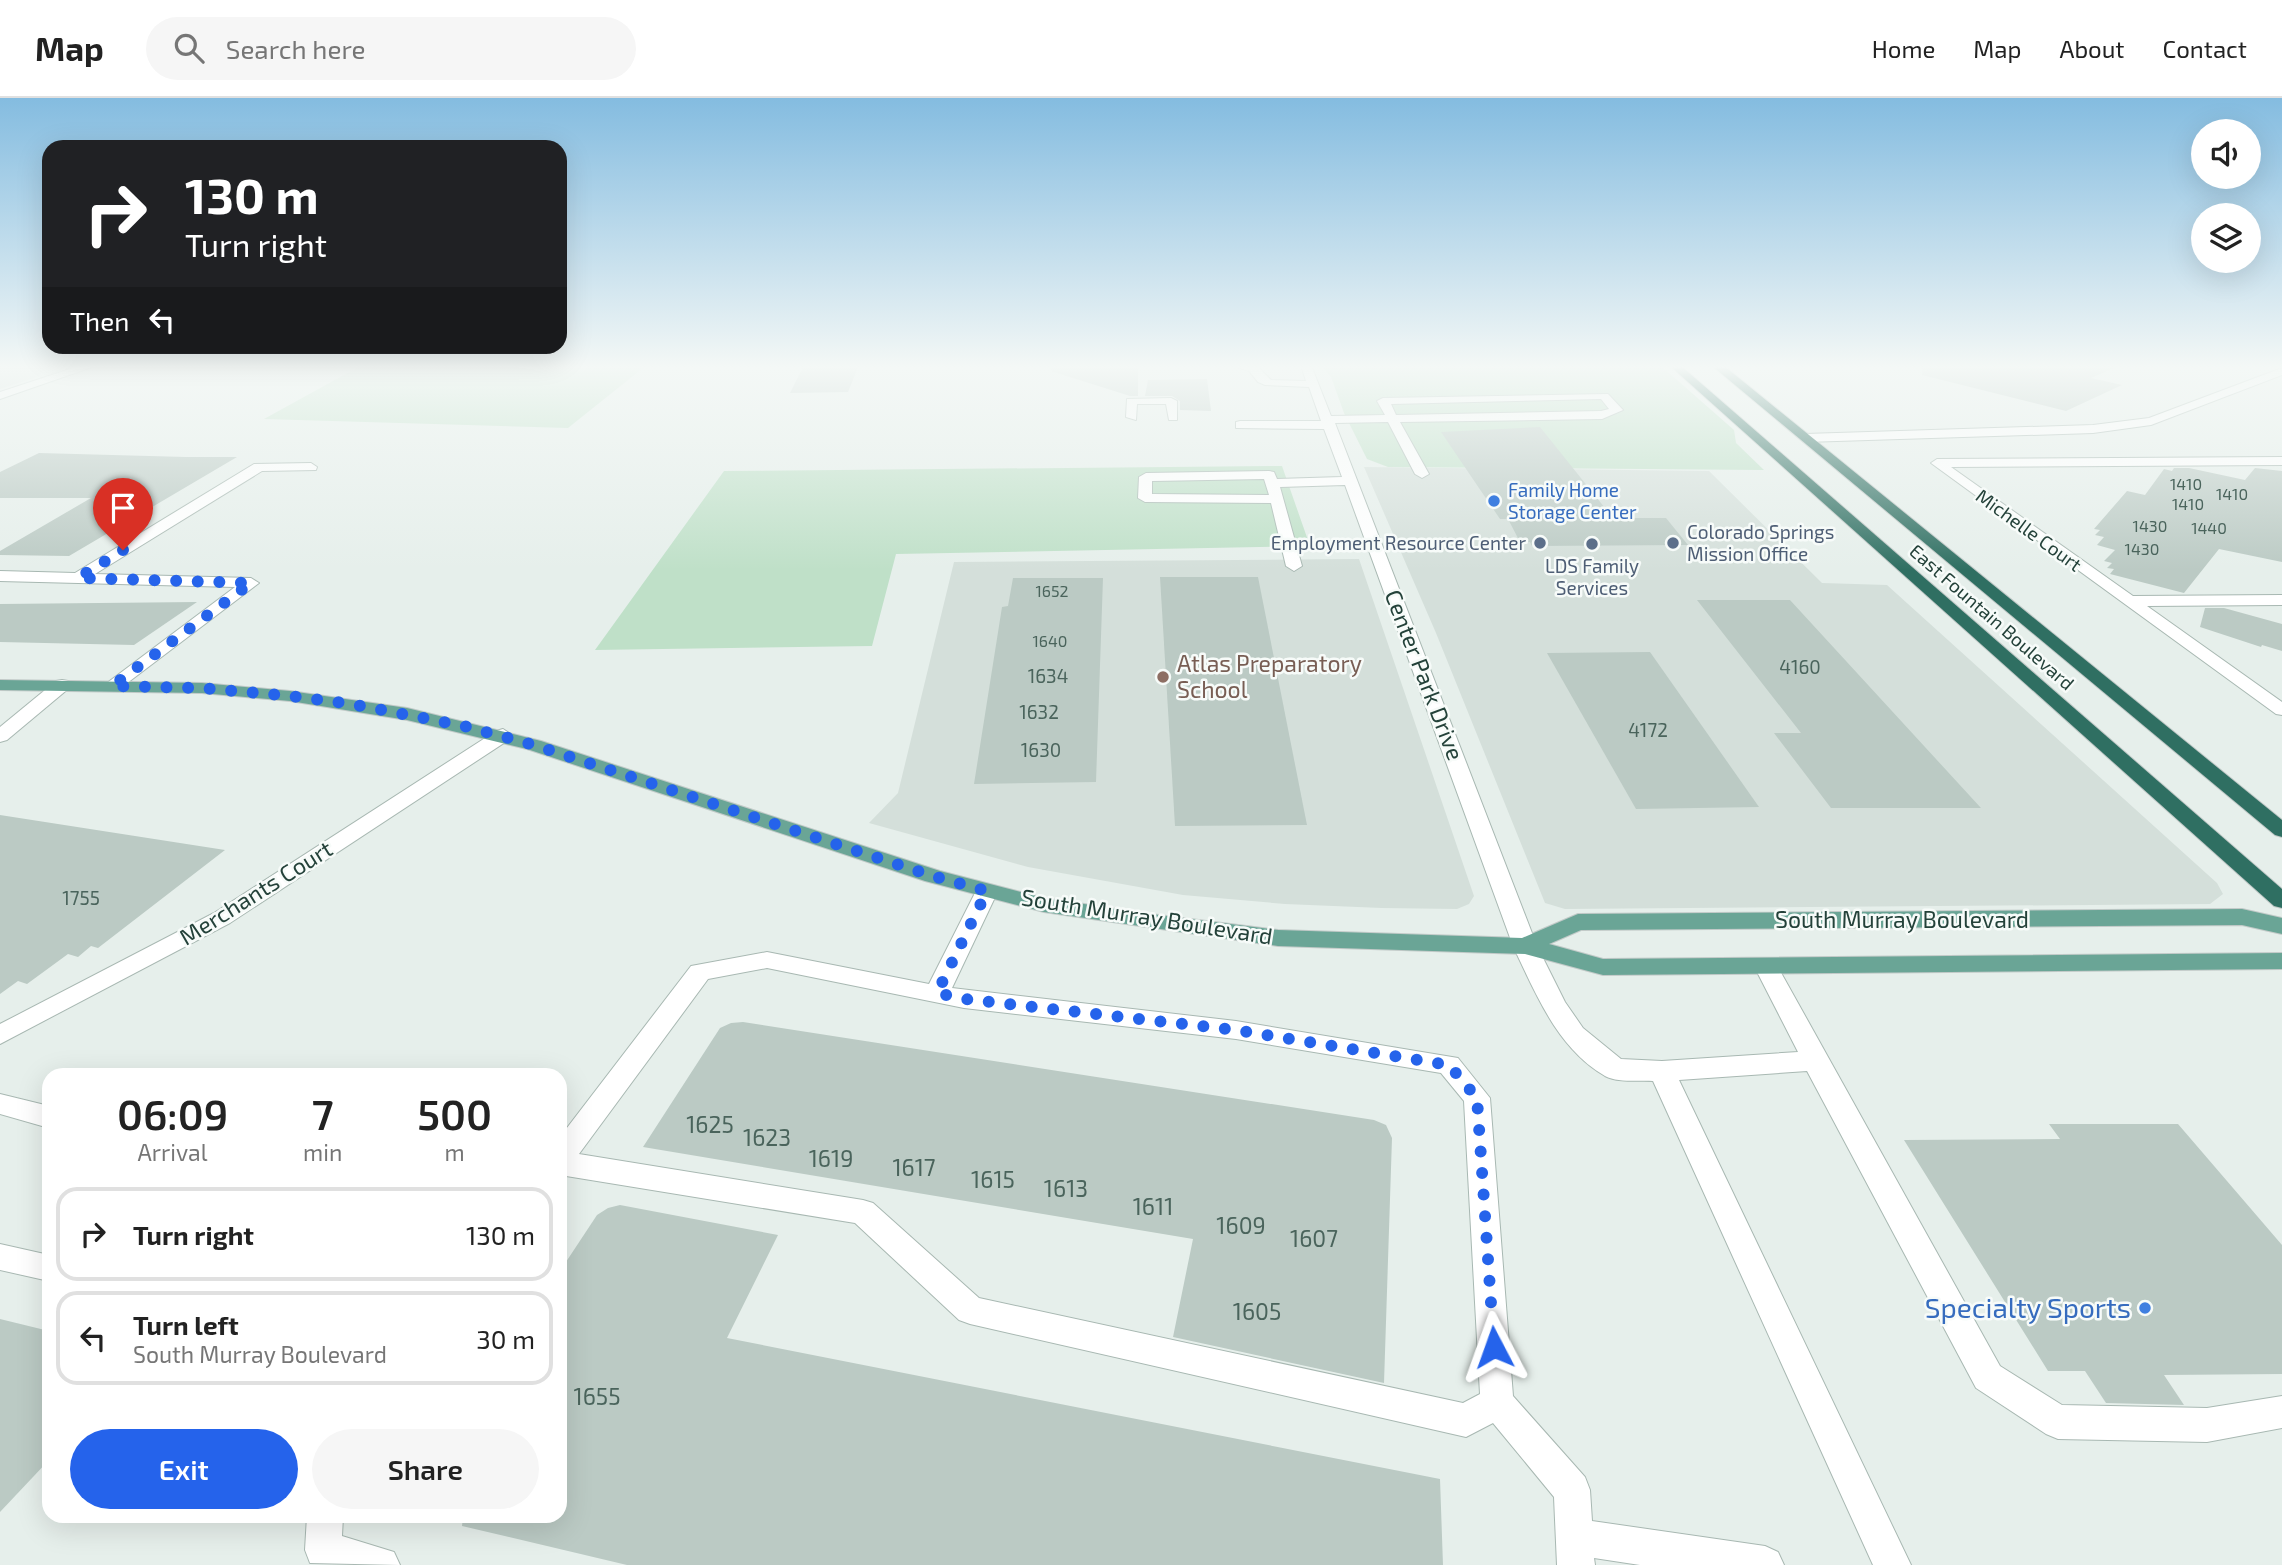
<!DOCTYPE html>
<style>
:root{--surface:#fff;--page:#f6f6f6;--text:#222;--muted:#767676;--line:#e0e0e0;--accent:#2563eb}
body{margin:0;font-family:"Exo 2",sans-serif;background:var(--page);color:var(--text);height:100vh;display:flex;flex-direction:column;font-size:26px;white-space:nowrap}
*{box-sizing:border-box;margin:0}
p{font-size:23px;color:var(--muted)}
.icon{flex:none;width:38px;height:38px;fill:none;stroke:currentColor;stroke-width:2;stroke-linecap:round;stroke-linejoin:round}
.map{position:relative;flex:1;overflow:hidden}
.side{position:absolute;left:42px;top:970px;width:525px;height:455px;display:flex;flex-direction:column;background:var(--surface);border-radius:21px;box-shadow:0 7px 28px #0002}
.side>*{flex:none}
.top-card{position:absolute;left:42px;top:42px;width:525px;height:214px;border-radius:21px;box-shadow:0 7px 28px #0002;background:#202124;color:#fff;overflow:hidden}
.controls{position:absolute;left:2191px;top:21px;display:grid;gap:14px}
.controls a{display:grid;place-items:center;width:70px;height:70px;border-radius:50%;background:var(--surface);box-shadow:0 7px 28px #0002;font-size:35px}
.pin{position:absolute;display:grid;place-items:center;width:60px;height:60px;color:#fff;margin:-72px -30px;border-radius:50% 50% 50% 0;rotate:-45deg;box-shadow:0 0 7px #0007}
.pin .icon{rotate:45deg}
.me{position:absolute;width:77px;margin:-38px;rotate:356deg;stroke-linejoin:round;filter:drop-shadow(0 0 5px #0008)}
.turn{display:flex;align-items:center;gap:24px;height:147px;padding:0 28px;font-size:32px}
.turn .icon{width:91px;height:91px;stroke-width:2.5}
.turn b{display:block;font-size:49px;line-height:60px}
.then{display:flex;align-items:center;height:66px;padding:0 28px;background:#0003;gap:14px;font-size:26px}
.eta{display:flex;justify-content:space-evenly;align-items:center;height:119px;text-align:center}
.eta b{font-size:42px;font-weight:600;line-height:49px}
.action{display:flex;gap:14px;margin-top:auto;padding:14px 28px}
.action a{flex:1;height:80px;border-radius:42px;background:var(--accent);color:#fff;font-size:28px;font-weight:600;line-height:80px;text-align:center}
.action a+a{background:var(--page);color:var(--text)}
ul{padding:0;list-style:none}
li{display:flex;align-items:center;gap:21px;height:94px;margin:0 14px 10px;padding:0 14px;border:4px solid var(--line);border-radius:21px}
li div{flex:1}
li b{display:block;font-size:26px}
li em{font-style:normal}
header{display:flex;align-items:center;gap:42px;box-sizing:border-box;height:98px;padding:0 35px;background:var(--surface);border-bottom:2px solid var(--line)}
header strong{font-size:33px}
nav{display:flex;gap:38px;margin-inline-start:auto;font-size:24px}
.search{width:490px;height:63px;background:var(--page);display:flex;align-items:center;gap:18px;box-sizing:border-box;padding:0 24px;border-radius:38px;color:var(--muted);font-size:26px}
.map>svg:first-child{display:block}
.built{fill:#d4dfda}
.green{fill:#bfe0c8}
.building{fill:#bbcac4}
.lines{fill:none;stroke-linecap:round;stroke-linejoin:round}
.minor-casing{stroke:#a8b8b2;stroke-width:2}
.major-casing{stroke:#c2cac8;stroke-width:2}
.highway-casing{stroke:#c2cac8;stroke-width:2}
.minor{fill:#fff;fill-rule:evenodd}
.major{fill:#6aa596;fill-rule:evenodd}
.highway{fill:#2f6f62;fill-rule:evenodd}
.route{stroke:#2563eb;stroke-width:12;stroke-dasharray:0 21.6}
.shop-dot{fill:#3f7fe0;stroke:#f7fbf9;stroke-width:2.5}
.service-dot{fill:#5c6f8a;stroke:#f7fbf9;stroke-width:2.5}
.education-dot{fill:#8d6e63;stroke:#f7fbf9;stroke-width:2.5}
.labels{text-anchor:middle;stroke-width:5;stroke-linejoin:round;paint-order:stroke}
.far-number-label{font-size:16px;fill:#4a645c}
.far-shop-label{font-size:19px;fill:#366cbe;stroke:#f7fbf9;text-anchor:start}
.far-street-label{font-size:19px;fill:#24423a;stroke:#f7fbf9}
.far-service-label{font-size:19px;fill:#4e5e75;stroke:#f7fbf9;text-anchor:start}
.number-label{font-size:19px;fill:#4a645c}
.education-label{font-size:23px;fill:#785e54;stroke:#f7fbf9;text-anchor:start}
.street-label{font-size:23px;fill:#24423a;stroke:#f7fbf9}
.near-number-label{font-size:23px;fill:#4a645c}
.near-shop-label{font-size:28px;fill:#366cbe;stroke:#f7fbf9;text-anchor:end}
</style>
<header>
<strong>Map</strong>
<div class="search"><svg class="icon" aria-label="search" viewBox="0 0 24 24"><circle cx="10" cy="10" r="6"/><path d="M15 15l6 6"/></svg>Search here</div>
<nav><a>Home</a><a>Map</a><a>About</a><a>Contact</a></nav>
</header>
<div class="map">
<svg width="2282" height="1467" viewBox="0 0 2282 1467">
<rect width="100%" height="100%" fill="#e6efeb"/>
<g class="built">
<polygon points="0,267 50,267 37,279 0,291"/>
<polygon points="1364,369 1709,373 1822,485 1887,487 2217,785 2223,796 2210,806 1565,811 1545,805 1436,535"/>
<polygon points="1359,461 1474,798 1469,806 1457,811 1382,810 1285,806 1183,797 1028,769 869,725 898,695 954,464"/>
</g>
<g class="green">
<polygon points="362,267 643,270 568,330 264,321"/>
<polygon points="1320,267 1660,267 1734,332 1736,345 1764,372 1388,369 1367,361 1344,315 1331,279"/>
<polygon points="1282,368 1310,448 896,456 872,548 595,552 724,373"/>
</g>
<g class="building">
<polygon points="804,267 859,267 848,294 790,295"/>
<polygon points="1052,267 1138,267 1138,298 1130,298 1051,273"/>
<polygon points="1923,267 2121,267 2091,280 2122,287 2066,313 1922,277"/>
<polygon points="1207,281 1211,313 1180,312 1180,303 1172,298 1145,298 1148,282"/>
<polygon points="1540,329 1613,420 1666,420 1688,447 1532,448 1530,444 1520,444 1508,421 1500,421 1441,334"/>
<polygon points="39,355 186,359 237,359 69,458 0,457 0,453 91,400 0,400 0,374"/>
<polygon points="2174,370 2189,370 2245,382 2255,370 2282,373 2282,464 2219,451 2184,495 2110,476 2114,471 2107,470 2112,465 2104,463 2115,452 2097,447 2104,439 2095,437 2100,432 2094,431 2127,393 2145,397 2164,371 2172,373"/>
<polygon points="1160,479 1258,479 1307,727 1175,728"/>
<polygon points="1013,480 1103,480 1096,684 974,686 1002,509 1008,508"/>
<polygon points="1697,502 1790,502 1981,710 1831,710 1774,635 1801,635"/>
<polygon points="197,504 134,547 0,544 0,506"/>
<polygon points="2205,510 2224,510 2282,526 2282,553 2262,547 2261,549 2200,529"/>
<polygon points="1650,554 1759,709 1636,711 1547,555"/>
<polygon points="0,717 225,752 98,850 91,848 78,859 68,856 27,886 18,883 0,896"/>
<polygon points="743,924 1374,1022 1386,1027 1392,1040 1384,1285 1173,1239 1193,1141 643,1049 720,930 731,925"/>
<polygon points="2049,1026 2178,1026 2282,1147 2282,1276 2164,1277 2184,1307 2106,1305 2085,1273 2048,1273 1904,1042 2060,1041"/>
<polygon points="620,1107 778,1137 727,1240 1440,1381 1443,1467 627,1467 462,1428 463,1418 560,1418 560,1173 597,1117 608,1110"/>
<polygon points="0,1221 49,1233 49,1362 0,1414"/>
</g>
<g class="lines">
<defs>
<g id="minor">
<polygon points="82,267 98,267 0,301 0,294"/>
<path d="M1231,267l26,1 14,14 35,1 -5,-16h10l20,51 54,-1 -8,-14 6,-3 225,-4 15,16 -21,9 -202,3 29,52 -7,4 -7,-4 -27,-52 -53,1 202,523 28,56 18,26 38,31 41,2 136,-9 -44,-86 4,-6 8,-2 8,2 226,406 62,39 145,3 75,-12v32l-75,14 -149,-3 -12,-5 -70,-46 -169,-317 -128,9 232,485h-38l-220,-484c-14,-1 -35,2 -48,-5 -48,-28 -69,-82 -92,-130l-168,-461 -65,2 22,79 -8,5 -8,-5 -15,-63 -126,-1 -7,-4 1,-21 7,-4 123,-2 5,1 3,7 65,-2 -18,-48 -88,-1v-6l4,-1h81l-12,-34 -44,-2 -7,-3 -9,-11zM1601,301l8,10 -8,2 -205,4 -5,-11zM1264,381l5,16 -117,-1v-13z"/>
<polygon points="2282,270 2282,277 2151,327 2093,335 1805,344 1799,340 1805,336 2093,327 2149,320"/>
<polygon points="1171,300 1177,303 1177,322 1169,322 1166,306 1137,306 1136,322 1126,319 1127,301"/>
<polygon points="2282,359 2282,367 1951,369 2133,498 2282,497 2282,507 2147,508 2282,604 2282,617 2276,616 1931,365 1937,361"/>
<polygon points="311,365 317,369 316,372 262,373 95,476 251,480 259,485 118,592 112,593 103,588 235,489 0,483 0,473 75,475 254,366"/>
<polygon points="62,582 68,583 71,587 68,591 7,642 0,644 0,629 56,583"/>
<polygon points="503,631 512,637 510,641 230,825 0,946 0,926 214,815 496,633"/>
<path d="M987,786l8,2 3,5 -46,97 284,33 222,37 32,40 23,298 72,81 5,13 2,31 173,25 13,6 6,13h-144l-46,-7 1,7h-38l-3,-68 -61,-74 -27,14 -496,-113 -11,-4 -104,-97 -295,-48v-38l131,-171 76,-14 162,32 47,-93 3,-5zM767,870l197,40 272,31 205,34 23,28 16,293 -17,9 -484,-105 -106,-95 -10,-3 -284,-46 129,-175z"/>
<polygon points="0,996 49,1008 49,1030 0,1016"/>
<polygon points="0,1146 49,1157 49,1183 0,1172"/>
<polygon points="307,1418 343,1418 342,1438 394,1454 400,1467 310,1465 305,1452"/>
</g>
<polygon id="major" points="0,582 202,585 290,593 407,610 541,643 940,773 1044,800 1151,816 1278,832 1522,840 1578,816 2242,811 2282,820 2282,836 2242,827 1581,832 1549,846 1603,861 2282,855 2282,871 1603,877 1525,856 1278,848 1044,814 925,783 527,651 407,622 290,603 202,595 0,592"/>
<g id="highway">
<polygon points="1669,267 1680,267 2282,791 2282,810 2274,808"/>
<polygon points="1711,267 1723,267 2282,722 2282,739 2275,737"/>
</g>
</defs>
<use href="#minor" class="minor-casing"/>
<use href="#major" class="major-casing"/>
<use href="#highway" class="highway-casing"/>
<use href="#minor" class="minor"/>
<use href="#major" class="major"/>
<use href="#highway" class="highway"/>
</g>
<linearGradient id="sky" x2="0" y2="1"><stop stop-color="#84bce0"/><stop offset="0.57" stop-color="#f4f8f6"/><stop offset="1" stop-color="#f4f8f6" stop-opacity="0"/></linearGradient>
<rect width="2282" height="472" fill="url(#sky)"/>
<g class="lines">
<polyline class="route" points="123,452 78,480 251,485 112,588 202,590 290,598 351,606 464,628 534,647 933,778 987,793 937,895 964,901 1236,932 1449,967 1477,1000 1494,1249"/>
</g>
<g class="shop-dot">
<circle cx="1494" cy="403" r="7"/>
<circle cx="2145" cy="1210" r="7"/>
</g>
<g class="service-dot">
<circle cx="1540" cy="445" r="7"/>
<circle cx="1673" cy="445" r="7"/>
<circle cx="1592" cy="446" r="7"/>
</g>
<circle class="education-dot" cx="1163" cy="579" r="7"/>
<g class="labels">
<g class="far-number-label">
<text x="2186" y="392">1410</text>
<text x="2232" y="402">1410</text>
<text x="2188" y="412">1410</text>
<text x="2150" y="434">1430</text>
<text x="2209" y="436">1440</text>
<text x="2142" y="457">1430</text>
<text x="1052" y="499">1652</text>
<text x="1050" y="549">1640</text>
</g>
<g class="far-shop-label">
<text x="1508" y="399">Family Home<tspan x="1508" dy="22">Storage Center</tspan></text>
</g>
<g class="far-street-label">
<text transform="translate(2029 432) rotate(36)" y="7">Michelle Court</text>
<text transform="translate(1992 519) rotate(41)" y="7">East Fountain Boulevard</text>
</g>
<g class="far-service-label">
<text x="1687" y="441">Colorado Springs<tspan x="1687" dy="22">Mission Office</tspan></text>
<text x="1526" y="452" text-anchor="end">Employment Resource Center</text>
<text x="1592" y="475" text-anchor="middle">LDS Family<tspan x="1592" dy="22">Services</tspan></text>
</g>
<g class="number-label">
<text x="1800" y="576">4160</text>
<text x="1048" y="585">1634</text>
<text x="1039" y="621">1632</text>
<text x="1648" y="639">4172</text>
<text x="1041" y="659">1630</text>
<text x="81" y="807">1755</text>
</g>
<g class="education-label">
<text x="1177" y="574">Atlas Preparatory<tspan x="1177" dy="26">School</tspan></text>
</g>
<g class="street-label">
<text transform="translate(1424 577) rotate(69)" y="8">Center Park Drive</text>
<text transform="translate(256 795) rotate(-32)" y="8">Merchants Court</text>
<text transform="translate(1147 819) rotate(9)" y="8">South Murray Boulevard</text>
<text x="1902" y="830">South Murray Boulevard</text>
</g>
<g class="near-number-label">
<text x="710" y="1035">1625</text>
<text x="767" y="1048">1623</text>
<text x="831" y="1069">1619</text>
<text x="914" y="1078">1617</text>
<text x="993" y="1090">1615</text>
<text x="1066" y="1099">1613</text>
<text x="1153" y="1117">1611</text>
<text x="1241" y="1136">1609</text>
<text x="1314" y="1149">1607</text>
<text x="1257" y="1222">1605</text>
<text x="597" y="1307">1655</text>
</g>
<g class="near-shop-label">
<text x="2131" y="1220">Specialty Sports</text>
</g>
</g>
</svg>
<div class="controls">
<a><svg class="icon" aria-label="sound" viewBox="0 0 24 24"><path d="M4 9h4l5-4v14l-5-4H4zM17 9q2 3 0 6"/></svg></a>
<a><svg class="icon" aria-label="layers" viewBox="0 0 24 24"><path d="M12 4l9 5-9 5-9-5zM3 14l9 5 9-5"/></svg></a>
</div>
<div class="pin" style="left:123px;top:452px;background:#d93025"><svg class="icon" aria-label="arrive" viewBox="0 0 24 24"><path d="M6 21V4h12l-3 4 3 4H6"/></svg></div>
<svg class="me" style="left:1494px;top:1249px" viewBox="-20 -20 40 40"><path d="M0-17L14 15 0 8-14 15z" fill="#2563eb" stroke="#fff" stroke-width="4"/></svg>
<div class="top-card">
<div class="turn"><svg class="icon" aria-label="right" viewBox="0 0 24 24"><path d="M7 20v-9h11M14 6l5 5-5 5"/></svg><div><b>130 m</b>Turn right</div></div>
<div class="then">Then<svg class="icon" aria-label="left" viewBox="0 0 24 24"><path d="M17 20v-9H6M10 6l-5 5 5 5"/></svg></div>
</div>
<section class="side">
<div class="eta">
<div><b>06:09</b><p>Arrival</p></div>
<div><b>7</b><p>min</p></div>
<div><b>500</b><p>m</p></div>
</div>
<ul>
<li><svg class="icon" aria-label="right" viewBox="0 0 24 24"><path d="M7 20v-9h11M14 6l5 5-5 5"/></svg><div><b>Turn right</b></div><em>130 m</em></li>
<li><svg class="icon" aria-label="left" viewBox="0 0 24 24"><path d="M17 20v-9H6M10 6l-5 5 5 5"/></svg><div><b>Turn left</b><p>South Murray Boulevard</p></div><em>30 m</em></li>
</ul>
<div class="action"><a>Exit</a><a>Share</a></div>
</section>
</div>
